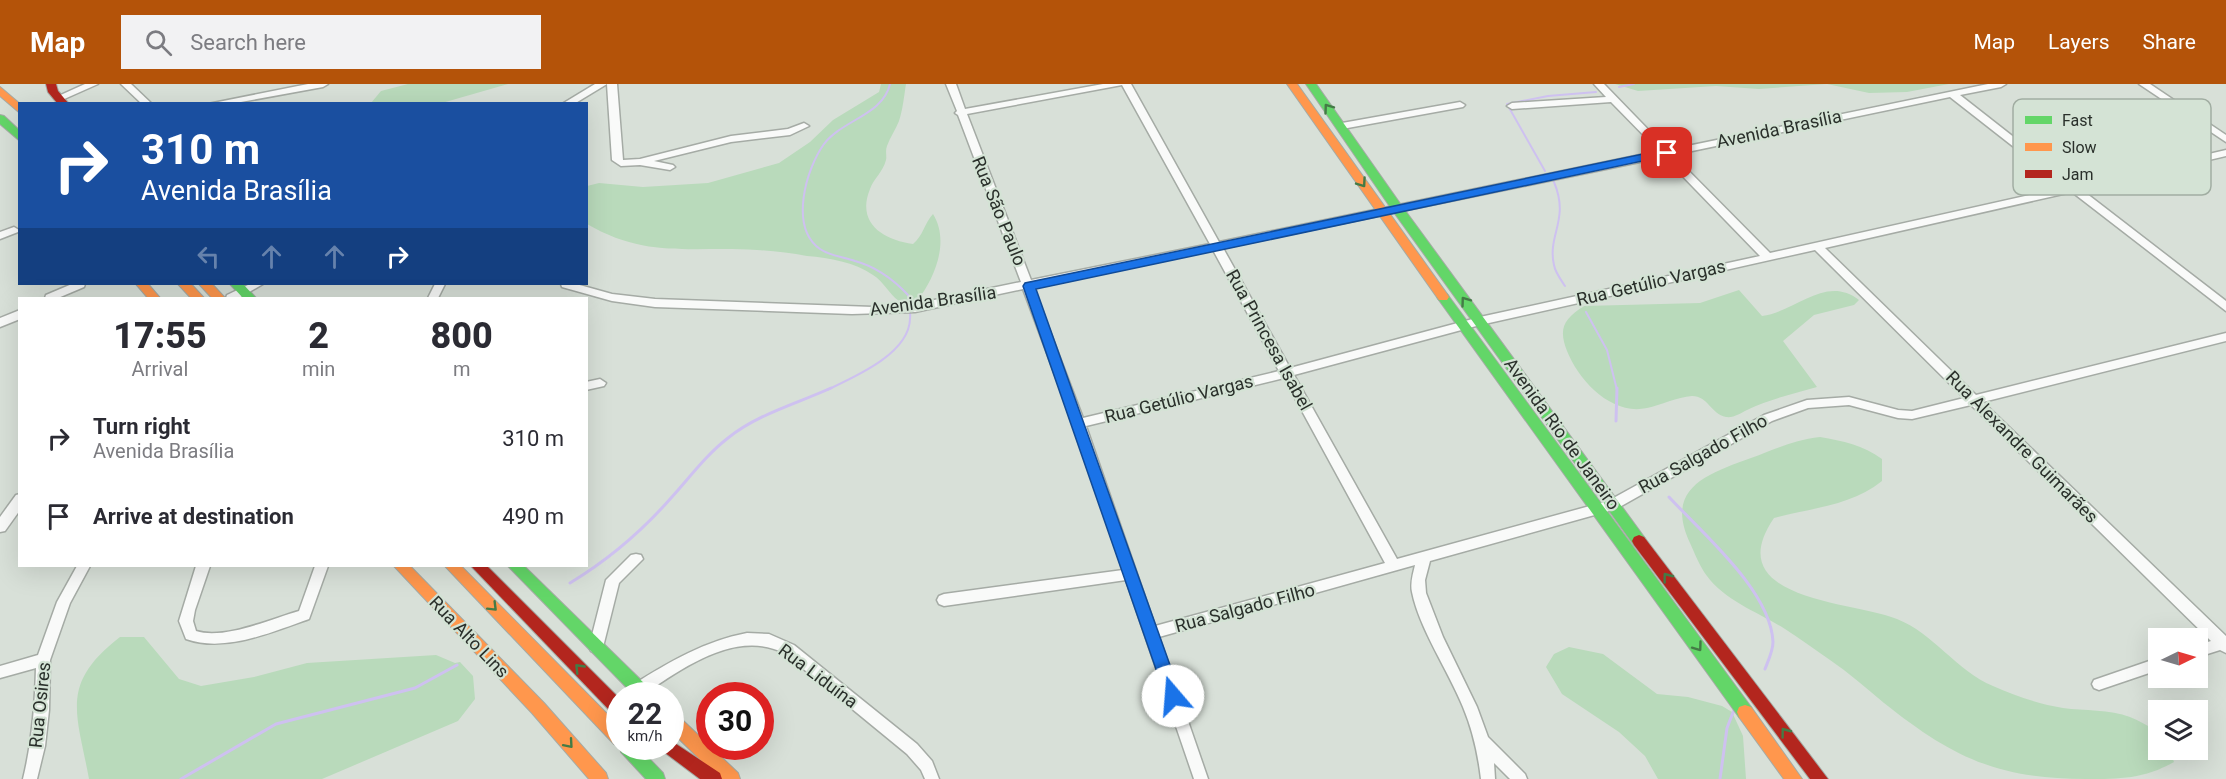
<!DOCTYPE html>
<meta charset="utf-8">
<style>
:root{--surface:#fff;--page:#f2f2f3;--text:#2b2b33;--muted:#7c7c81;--accent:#b45309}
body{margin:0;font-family:Roboto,sans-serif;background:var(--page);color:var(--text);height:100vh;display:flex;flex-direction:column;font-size:22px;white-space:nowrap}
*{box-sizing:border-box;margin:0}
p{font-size:20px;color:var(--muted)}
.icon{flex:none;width:33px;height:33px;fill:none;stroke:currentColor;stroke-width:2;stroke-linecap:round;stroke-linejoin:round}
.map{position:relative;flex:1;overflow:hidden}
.sheet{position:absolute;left:18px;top:213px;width:570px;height:270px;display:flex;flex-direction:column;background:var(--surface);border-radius:0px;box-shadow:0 6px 24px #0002}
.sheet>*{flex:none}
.guide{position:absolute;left:18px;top:18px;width:570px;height:183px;border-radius:0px;box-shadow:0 6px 24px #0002;background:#1a4fa0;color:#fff;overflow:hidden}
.needle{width:39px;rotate:85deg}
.tools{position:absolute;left:2148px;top:544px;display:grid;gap:12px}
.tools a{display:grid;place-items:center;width:60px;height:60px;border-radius:0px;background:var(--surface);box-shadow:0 6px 24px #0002;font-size:30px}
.speed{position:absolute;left:606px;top:598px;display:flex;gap:12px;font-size:30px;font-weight:700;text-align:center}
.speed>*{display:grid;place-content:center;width:78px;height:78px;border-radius:50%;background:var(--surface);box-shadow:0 6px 24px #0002;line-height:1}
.speed small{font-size:15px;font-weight:400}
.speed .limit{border:9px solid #d22;background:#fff;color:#111}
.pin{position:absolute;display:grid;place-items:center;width:51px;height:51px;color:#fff;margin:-26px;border-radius:12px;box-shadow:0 3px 9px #0006}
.me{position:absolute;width:66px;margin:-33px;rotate:342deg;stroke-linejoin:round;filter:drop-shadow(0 0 4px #0008)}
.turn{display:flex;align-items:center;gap:21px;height:126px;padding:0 24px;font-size:27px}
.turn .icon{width:78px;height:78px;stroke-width:2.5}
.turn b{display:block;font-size:42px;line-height:51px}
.lanes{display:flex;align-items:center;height:57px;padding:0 24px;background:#0003;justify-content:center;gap:30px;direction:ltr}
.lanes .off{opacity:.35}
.eta{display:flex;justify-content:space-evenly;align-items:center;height:102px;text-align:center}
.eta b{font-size:36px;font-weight:800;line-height:42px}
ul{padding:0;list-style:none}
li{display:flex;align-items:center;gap:18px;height:78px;padding:0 24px}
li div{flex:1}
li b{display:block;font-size:22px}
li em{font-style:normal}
header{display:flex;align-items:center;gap:36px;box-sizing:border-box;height:84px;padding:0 30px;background:var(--accent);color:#fff}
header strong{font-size:28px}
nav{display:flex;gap:33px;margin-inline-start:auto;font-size:21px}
.search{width:420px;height:54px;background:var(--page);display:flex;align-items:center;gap:15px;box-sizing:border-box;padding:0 21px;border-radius:0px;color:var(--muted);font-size:22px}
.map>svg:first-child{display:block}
.green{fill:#b9dabb}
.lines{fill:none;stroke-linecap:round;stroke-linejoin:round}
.stream-far1{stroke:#cec1f0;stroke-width:2}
.stream{stroke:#cec1f0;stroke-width:3}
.street-casing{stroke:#a5aba5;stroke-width:3}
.fast-casing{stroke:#a5aba5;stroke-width:2}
.slow-casing{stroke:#a5aba5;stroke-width:2}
.jam-casing{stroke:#a5aba5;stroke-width:2}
.street{fill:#f9faf9;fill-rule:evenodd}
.fast{fill:#63d668;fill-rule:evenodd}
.slow{fill:#ff974d;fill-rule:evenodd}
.jam{fill:#b3261e;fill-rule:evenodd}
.oneway{stroke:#447b46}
.route{fill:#1a73e8;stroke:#114b97;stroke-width:1.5}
.labels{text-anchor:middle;stroke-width:4.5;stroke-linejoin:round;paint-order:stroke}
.street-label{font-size:18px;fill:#2a302b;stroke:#d4e3d5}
.key{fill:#d4e3d5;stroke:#a1ada2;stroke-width:1.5}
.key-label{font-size:16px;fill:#2a302b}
</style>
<header>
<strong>Map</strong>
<div class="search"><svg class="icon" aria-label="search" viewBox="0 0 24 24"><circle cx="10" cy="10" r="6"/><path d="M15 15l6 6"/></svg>Search here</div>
<nav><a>Map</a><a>Layers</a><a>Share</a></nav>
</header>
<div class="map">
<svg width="2226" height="695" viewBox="0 0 2226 695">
<rect width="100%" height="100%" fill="#d8e0d8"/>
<g class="green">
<polygon points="408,0 508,0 442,19 371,19 381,7"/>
<path d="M881,0h25c-2,12 -3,25 -7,37 -3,8 -9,16 -12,25 -2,5 0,10 -1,14 -3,12 -12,18 -16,29 -14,34 13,51 43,55 10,-8 11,-20 20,-30 17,27 2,64 -16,87h-18c-10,-7 -15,-19 -26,-26 -19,-13 -43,-17 -66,-19 -16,-3 -33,-5 -50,-6 -65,-4 -110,9 -170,-26v-38l12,-3 44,4 65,-4 71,-20 31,-21 23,-22 46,-28z"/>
<polygon points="1615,0 1949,0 1907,8 1869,9 1827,0 1759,5 1716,2 1638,7"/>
<path d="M1739,206l23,26c33,-4 64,-42 97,-16l-5,5 -40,10 -31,26 34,46c-24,7 -47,12 -70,23 -6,3 -13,8 -21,7 -15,-3 -18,-21 -34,-21 -15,1 -31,9 -45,12 -35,8 -68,-27 -80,-57 -9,-23 -3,-32 17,-45l116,-3z"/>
<path d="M1820,353c23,4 43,8 62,22v22c-31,25 -71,27 -108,37 -56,82 77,83 123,101 36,14 60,52 96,67 22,10 46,18 70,22 21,3 47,1 67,9 10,4 19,10 28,14v19h11l5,12c-30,17 -54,17 -88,17 -89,0 -134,-22 -202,-76 -18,-15 -35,-30 -54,-43 -15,-10 -29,-21 -45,-31 -25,-16 -60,-28 -78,-53 -7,-9 -12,-22 -17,-33 -26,-55 17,-69 61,-85 25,-9 42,-18 69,-21z"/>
<path d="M120,553h24l35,42 22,7 53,-9 53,-14 129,-8 19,8 5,-1 13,14 2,23 -17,22 -136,58h-233c-12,-66 -30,-95 31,-142z"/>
<polygon points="1569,563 1603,570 1657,610 1688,613 1722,622 1732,628 1743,652 1746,695 1658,695 1645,672 1619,648 1562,610 1546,583 1554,570"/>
</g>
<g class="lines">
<g class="stream-far1">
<polyline points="1619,3 1634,0"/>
<polyline points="1545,87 1507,20 1548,12 1596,8"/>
<path d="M1554,98c16,38 -7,53 0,83 1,7 7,15 11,21"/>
<polyline points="1586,228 1607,266 1617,306"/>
<path d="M827,306c27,-13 82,-36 83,-71 1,-8 -1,-16 -2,-24 -15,-16 -31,-28 -53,-34 -11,-4 -25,-5 -35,-12 -31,-22 -14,-80 4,-105 18,-24 59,-29 66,-60"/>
</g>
<g class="stream">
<polyline points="1616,337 1617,304"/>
<path d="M1669,413c33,36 102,94 104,145 0,9 -5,19 -8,27"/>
<path d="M570,499c38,-23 72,-52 101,-85 19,-21 35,-43 57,-60 30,-24 68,-34 103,-50"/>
<polyline points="181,695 276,640 415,604 457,581"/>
<polyline points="1720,695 1727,644 1734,626"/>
</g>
<defs>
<g id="street">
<polygon points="85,0 98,0 62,16 56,16 54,14"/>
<polygon points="121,0 131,0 152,20 142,20"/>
<polygon points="308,0 328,0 323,3 230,20 208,20"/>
<polygon points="595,0 607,0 574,20 562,20"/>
<polygon points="607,0 617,0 623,76 640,75 731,52 788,45 804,39 809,42 790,51 731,58 654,77 673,81 675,83 670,86 640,81 621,82 612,76"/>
<path d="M946,0h10l9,25 138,-25h28l88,158 440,-91 -48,-49 -99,7 -5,-3 5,-3 94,-6 -12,-13h10l64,66 320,-66h18l-5,3 -41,8 115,90 151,-35v6l-144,34 144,111v10l-154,-119 -247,56 151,147 250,-62v8l-243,61 243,234v17l-6,-3 -22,7v-12l13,-4 -240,-236 -59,14 -14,-1 -49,-13 -41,3 -36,13 -156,88 -186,52 -5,19 1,13 17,44 34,70 11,30 37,37 2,5h-17l-16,-16 1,16h-14c-3,-25 -8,-48 -18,-72 -14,-35 -44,-79 -51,-115 -2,-9 1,-18 3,-27l-256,72 49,142h-14l-68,-199 -182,26 -5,-2 -2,-4 2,-4 5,-2 179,-24 -50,-147 -50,-134 -108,23 -63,2 -197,-7 -43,-6 -50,-14 -1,-3h15l36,10 43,5 218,8 42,-3 106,-22 -63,-167 -3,-2 2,-2zM1122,1l88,159 -179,36 -64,-166zM1950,13l115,90 -295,66 -97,-98zM1664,73l96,99 -280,61 -190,51 -67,-120zM1213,166l66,121 -196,47 -50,-131zM1815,166l149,148 -52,13 -14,-1 -49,-13 -42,3 -43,15 -156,86 -211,58 -103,-184 186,-50zM1284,294l101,185 -230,63 -69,-200z"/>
<polygon points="2139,0 2150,0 2226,51 2226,58"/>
<polygon points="1460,18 1465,21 1463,23 1342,45 1337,42 1342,39"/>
<polygon points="14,143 19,146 18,148 0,155 0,148"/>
<polygon points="72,200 85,200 84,203 58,214 45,214 46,211"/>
<polygon points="250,200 263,200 239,214 226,214 227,211"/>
<polygon points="435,200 445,200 438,214 428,214"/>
<polygon points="20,226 20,235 0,243 0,234"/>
<polygon points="600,295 606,299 604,302 586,306 586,298"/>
<polygon points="20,410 20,426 5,447 0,448 0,433 16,411"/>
<polygon points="636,470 641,471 643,475 619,499 603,563 601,567 596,569 591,567 589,563 606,496 631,471"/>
<path d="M77,482h13l-20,37 -20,57 -1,50 -4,36 -8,33h-14c9,-37 12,-73 13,-111l-36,10v-12l38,-11 19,-53z"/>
<path d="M196,482h14l-15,44 -2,11 3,10c28,9 75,-12 103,-20l16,-45h13l-19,53c-37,13 -84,34 -123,20l-7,-18z"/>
<path d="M747,549l22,1 25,11 123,99 15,17 7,18h-14l-4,-9 -14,-16 -123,-101c-48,-24 -101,15 -140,41l-5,1 -5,-1 -2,-5 2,-5c35,-22 71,-43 113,-51z"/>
<polygon points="2158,574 2158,586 2099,606 2094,604 2092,600 2094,596"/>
</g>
<g id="fast">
<polygon points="1306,0 1316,0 1401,121 1644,453 1646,457 1644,461 1639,463 1634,461 1393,127"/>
<polygon points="0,31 4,32 20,47 20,57 0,40"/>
<polygon points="230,200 243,200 256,214 243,214"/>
<polygon points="1443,209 1447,210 1751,623 1753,628 1751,633 1745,635 1739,633 1439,216 1437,213 1439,210"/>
<polygon points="508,482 524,482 652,607 654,612 635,612"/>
<polygon points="620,661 638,663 663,689 665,695 646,695 621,668"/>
</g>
<g id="slow">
<polygon points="1287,0 1297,0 1447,210 1449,213 1447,216 1439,216"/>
<polygon points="0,3 20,20 20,29 0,12"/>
<polygon points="136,200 148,200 160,214 148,214"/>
<polygon points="178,200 191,200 204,214 191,214"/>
<polygon points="199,200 212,200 225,214 212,214"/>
<polygon points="394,482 410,482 544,619 606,689 608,695 589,695 532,629"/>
<polygon points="445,482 461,482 620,643 620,662 614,660"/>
<polygon points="1745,621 1751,623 1802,695 1784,695 1739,633 1737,628 1739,623"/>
<polygon points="670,628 676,630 738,689 740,695 720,695 670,646"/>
</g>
<g id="jam">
<polygon points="46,0 56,0 58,7 69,20 58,20 48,8"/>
<polygon points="1639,451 1644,453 1828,695 1810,695 1634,461 1632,457 1634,453"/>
<polygon points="471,482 487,482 620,615 620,633 614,631"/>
<polygon points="670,656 720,689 722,695 700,695 664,668 662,663 670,663"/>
</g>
</defs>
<use href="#street" class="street-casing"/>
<use href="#fast" class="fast-casing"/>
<use href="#slow" class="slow-casing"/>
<use href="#jam" class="jam-casing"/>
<use href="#street" class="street"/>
<use href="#fast" class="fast"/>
<use href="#slow" class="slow"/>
<use href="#jam" class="jam"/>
</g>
<defs><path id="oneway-chevron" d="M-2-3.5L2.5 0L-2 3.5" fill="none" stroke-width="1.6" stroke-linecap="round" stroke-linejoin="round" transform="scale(1.5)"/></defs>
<g class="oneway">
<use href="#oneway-chevron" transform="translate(1328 24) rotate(-126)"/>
<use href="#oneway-chevron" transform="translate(1362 99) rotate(55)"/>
<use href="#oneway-chevron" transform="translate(1465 217) rotate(-126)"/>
<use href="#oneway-chevron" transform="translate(1667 493) rotate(-127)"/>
<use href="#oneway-chevron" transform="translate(493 523) rotate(45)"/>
<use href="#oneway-chevron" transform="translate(1698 563) rotate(54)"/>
<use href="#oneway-chevron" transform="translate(579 584) rotate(-134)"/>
<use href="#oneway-chevron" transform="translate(1785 648) rotate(-127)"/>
<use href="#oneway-chevron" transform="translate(569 660) rotate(49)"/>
</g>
<polygon class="route" points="1667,65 1671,66 1671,71 1036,205 1181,612 1178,617 1173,619 1167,617 1023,202 1025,199"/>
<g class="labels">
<g class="street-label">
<text transform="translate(1779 45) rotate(-12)" y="6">Avenida Brasília</text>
<text transform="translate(999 127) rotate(68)" y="6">Rua São Paulo</text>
<text transform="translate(1651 199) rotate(-13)" y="6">Rua Getúlio Vargas</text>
<text transform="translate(933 217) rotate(-8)" y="6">Avenida Brasília</text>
<text transform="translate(1269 256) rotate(61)" y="6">Rua Princesa Isabel</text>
<text transform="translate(1179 315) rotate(-14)" y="6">Rua Getúlio Vargas</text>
<text transform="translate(1562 350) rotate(54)" y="6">Avenida Rio de Janeiro</text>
<text transform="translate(2022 363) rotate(45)" y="6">Rua Alexandre Guimarães</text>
<text transform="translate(1703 370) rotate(-29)" y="6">Rua Salgado Filho</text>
<text transform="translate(1245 524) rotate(-15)" y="6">Rua Salgado Filho</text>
<text transform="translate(469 553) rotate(46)" y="6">Rua Alto Lins</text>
<text transform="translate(818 592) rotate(37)" y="6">Rua Liduína</text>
<text transform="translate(40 621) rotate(-84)" y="6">Rua Osires</text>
</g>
</g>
<rect x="2013" y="15" width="198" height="96" rx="9" class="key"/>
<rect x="2025" y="32" width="27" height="8" fill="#63d668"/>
<rect x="2025" y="59" width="27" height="8" fill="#ff974d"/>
<rect x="2025" y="86" width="27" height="8" fill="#b3261e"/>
<g class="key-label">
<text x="2062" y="42">Fast</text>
<text x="2062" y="69">Slow</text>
<text x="2062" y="96">Jam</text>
</g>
</svg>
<div class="tools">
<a><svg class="needle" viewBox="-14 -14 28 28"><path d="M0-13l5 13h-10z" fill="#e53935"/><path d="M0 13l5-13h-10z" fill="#7c7c81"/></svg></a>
<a><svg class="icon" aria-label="layers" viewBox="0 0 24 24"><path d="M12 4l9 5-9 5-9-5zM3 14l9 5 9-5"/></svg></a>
</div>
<div class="speed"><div>22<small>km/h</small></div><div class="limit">30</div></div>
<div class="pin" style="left:1667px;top:69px;background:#d93025"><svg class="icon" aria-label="arrive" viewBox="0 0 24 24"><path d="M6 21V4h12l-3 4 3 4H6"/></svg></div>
<svg class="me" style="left:1173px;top:612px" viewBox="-20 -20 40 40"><circle r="19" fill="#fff"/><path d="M0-13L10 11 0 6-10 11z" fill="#1a73e8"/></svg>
<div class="guide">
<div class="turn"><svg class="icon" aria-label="right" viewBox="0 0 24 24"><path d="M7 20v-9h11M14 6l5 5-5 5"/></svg><div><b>310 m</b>Avenida Brasília</div></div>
<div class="lanes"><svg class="icon off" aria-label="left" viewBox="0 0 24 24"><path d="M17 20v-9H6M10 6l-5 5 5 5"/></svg><svg class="icon off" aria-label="ahead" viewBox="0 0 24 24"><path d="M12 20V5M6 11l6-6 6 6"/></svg><svg class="icon off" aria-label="ahead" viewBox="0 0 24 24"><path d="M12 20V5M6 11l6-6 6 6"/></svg><svg class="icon" aria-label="right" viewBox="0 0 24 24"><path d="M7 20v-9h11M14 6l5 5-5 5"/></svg></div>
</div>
<section class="sheet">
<div class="eta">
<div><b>17:55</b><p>Arrival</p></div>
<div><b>2</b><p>min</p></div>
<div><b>800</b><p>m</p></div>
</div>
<ul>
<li><svg class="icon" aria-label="right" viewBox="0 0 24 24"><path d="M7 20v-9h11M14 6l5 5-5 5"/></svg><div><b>Turn right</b><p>Avenida Brasília</p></div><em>310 m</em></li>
<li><svg class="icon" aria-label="arrive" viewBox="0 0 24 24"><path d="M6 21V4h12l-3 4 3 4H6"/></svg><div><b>Arrive at destination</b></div><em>490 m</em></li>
</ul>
</section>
</div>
